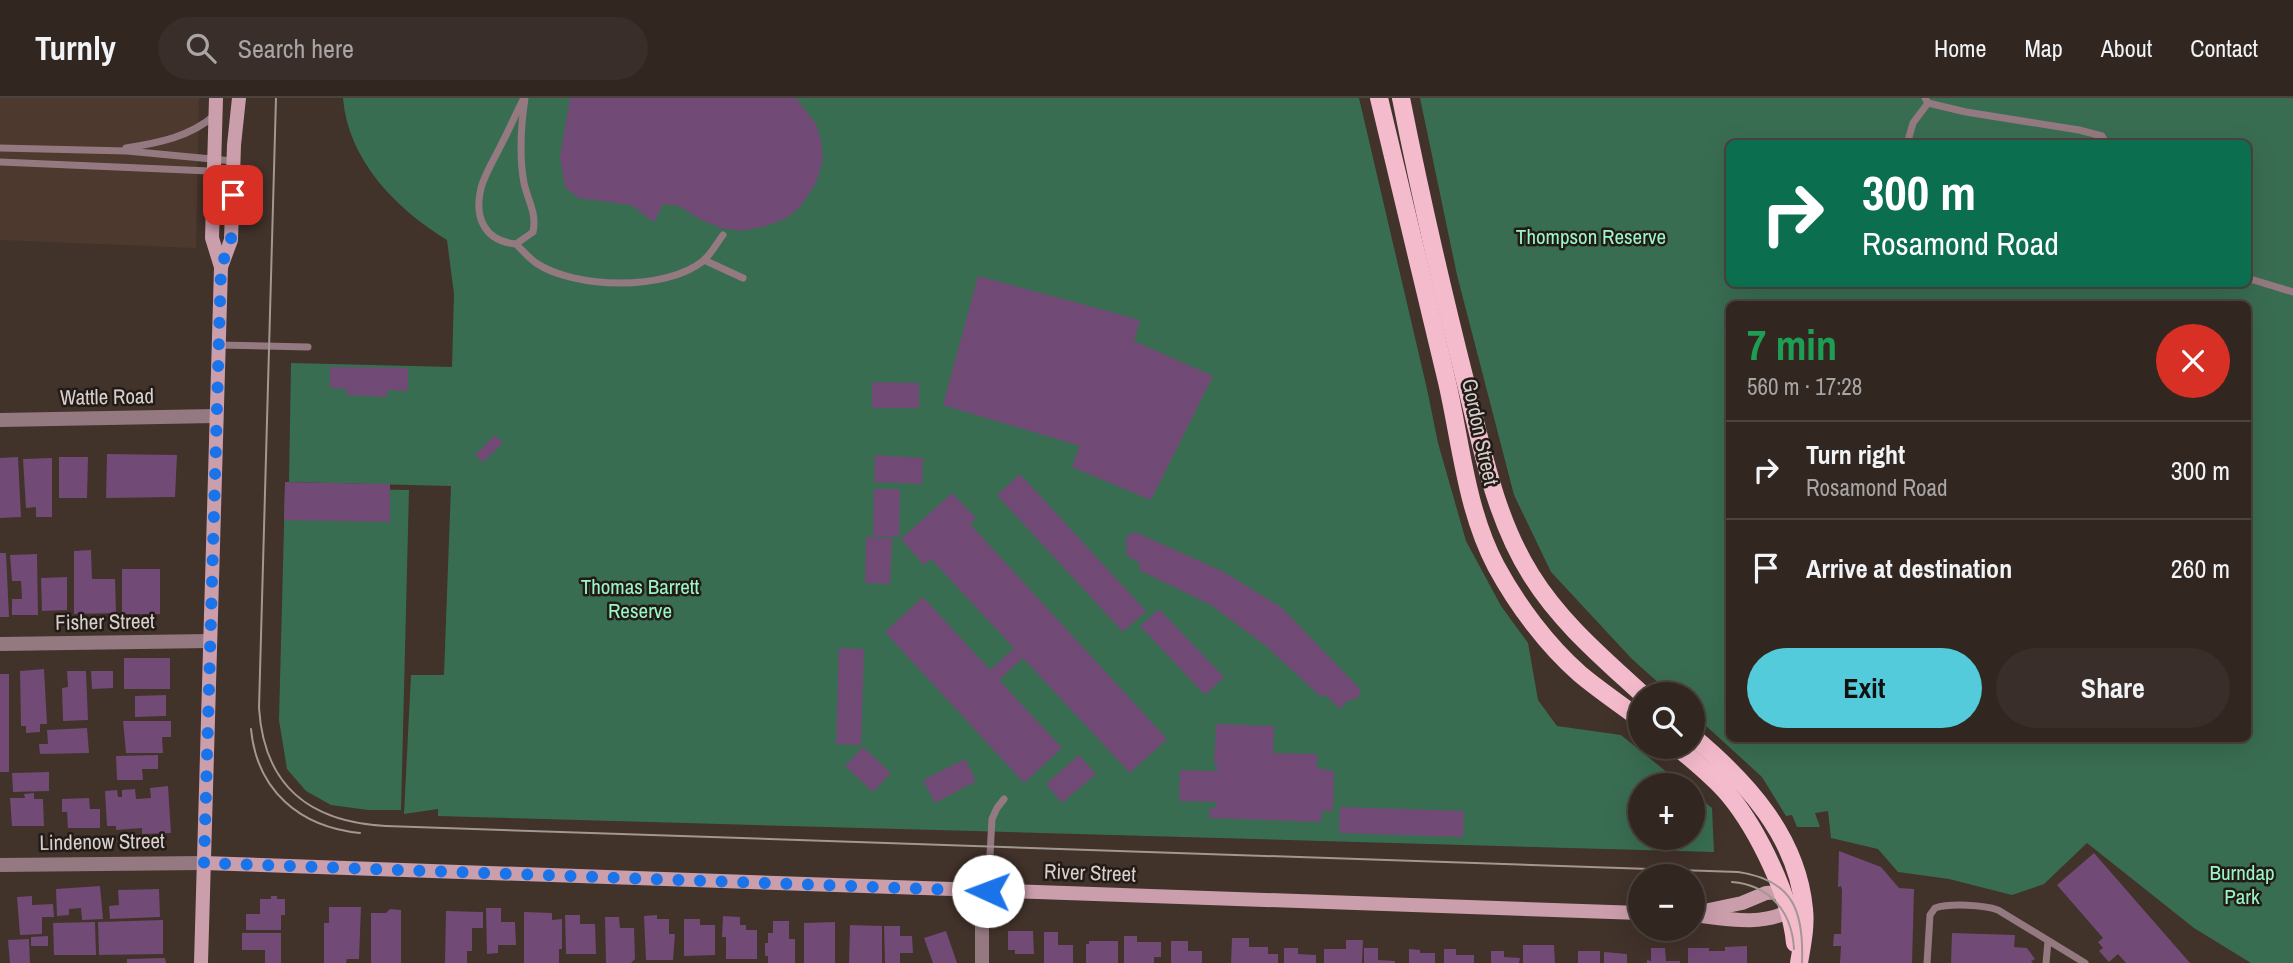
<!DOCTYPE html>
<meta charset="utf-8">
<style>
:root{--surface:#312620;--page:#392e29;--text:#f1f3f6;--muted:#a8a5a5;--line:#4c433e;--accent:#53cbdb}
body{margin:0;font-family:"Archivo Narrow",sans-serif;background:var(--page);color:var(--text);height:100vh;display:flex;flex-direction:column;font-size:26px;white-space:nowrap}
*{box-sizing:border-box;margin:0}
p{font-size:23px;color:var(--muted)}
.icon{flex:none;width:38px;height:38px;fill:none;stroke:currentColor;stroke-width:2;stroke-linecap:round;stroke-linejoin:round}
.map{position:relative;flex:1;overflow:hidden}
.drawer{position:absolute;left:1726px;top:203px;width:525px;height:441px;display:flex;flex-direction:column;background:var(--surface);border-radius:10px;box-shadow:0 7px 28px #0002,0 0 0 2px var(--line)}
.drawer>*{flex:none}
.banner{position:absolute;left:1726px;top:42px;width:525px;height:147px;border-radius:10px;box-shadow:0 7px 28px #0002,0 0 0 2px var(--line);background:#0b6e4f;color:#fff;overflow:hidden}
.controls{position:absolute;left:1628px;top:584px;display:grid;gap:14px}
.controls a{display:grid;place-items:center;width:77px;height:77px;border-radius:50%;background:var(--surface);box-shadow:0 7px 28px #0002,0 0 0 2px var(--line);font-size:35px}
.pin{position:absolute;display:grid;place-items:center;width:60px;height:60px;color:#fff;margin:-30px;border-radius:14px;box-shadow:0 4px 10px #0006}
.me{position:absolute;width:77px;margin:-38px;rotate:272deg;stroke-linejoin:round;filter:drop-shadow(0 0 5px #0008)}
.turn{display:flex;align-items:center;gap:24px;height:147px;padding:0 21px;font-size:32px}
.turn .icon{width:91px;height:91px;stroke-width:2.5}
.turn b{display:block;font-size:49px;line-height:60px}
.round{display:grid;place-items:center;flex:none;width:74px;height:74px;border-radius:37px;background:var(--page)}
.summary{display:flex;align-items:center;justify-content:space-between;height:119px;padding:0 21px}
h1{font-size:42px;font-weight:700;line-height:52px;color:#1e9e55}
.cta{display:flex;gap:14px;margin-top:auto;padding:14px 21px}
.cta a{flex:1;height:80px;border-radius:42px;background:var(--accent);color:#111;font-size:28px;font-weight:700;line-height:80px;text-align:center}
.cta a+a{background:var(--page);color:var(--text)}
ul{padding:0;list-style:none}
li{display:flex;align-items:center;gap:21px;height:98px;padding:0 21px;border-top:2px solid var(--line)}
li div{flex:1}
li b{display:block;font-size:26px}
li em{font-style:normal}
header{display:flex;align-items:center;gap:42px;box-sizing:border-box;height:98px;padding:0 35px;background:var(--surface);border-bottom:2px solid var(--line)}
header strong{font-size:33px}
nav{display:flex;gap:38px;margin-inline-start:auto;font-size:24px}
.search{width:490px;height:63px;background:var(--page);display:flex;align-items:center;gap:18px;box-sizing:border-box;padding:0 24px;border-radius:38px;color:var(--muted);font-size:26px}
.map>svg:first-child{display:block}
.built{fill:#4e392e}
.green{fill:#396d52;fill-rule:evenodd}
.building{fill:#714a75}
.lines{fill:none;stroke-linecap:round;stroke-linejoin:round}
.lane{stroke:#957981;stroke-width:7}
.street{stroke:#957981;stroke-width:14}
.secondary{stroke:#cb9eac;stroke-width:14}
.primary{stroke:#f4bbcd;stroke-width:18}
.tram{stroke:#a39791;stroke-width:2}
.route{stroke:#1a73e8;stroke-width:12;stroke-dasharray:0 21.6}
.labels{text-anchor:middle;stroke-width:5;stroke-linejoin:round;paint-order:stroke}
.park-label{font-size:21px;fill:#9bf6c5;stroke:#221b18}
.street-label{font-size:21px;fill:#d9d0cb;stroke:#221b18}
</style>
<header>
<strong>Turnly</strong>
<div class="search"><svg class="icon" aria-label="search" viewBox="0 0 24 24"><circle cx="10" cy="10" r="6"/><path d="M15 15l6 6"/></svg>Search here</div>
<nav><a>Home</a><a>Map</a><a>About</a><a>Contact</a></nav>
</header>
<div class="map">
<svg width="2293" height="865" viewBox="0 0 2293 865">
<rect width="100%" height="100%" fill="#41322a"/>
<polygon class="built" points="0,0 199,0 196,150 0,142"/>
<g class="green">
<path d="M343,0h1016l68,291 11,54 28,98 35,65 27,37 10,57 19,26 64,9 63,51h-44v52h52v-46l20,16 2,44 -1276,-36v-7l-34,5 7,-139h33l7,-189 -162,-4 2,-119 161,4 2,-73 -7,-54c-51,-31 -99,-80 -104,-142z"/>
<path d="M1420,0h873v865h-42l-57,-35 -107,-85 -43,41 -32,11 -63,-16 -51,-7 -20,-23 -47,-11 -3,-27 -13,2 5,14h-23l-5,-12 -6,1 -24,-39 -70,-64v-18h-20l-40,-36 -81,-87 -37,-77 -57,-220zM1729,46h518v140h-518zM1729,206h518v434h-518z"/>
<polygon points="285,390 409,392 401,712 368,712 331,707 306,693 287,671 279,622"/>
</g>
<g class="building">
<polygon points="570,0 796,0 816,26 821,42 823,62 816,85 800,109 785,121 763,129 740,133 721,130 699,121 679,108 663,106 654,124 631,107 578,100 565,89 560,59"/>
<polygon points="978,178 1140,222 1134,243 1213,278 1151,402 1072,369 1080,348 943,307"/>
<polygon points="330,269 408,270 408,293 388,292 387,299 346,297 347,291 330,290"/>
<polygon points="872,284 919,285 919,310 872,310"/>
<polygon points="495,337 503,345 483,364 475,357"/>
<polygon points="107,356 177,357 175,399 106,400"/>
<polygon points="875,357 923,360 922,386 874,384"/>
<polygon points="18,359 21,419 0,420 0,360"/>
<polygon points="59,359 88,359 87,400 59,400"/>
<polygon points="52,360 52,419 36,419 36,409 26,410 23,361"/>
<polygon points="1020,376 1146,513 1123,534 997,397"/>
<polygon points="285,384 390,386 390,424 284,422"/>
<polygon points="874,391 900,391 899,439 873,438"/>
<polygon points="952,395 976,420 970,426 1167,641 1130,675 1023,560 999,582 1062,650 1024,685 885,534 923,499 990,572 1014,550 931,461 924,467 901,441"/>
<polygon points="1135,434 1222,473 1281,509 1361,592 1358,600 1347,603 1340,611 1324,596 1321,599 1266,548 1211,507 1139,472 1140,465 1127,458 1126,439"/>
<polygon points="866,439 892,440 890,486 865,485"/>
<polygon points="91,452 92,481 115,481 116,515 74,516 74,453"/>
<polygon points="0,455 6,455 9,519 0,519"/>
<polygon points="37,456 38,517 12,517 12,501 22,501 21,483 12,483 10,457"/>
<rect x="122" y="471" width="38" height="45"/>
<polygon points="67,479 67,512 42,513 41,480"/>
<polygon points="1159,511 1224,579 1205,597 1140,528"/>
<polygon points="839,550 864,551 861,647 836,646"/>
<rect x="124" y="560" width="46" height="31"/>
<polygon points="44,571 47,626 40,626 40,634 26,635 26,628 21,628 20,573"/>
<polygon points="67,573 86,573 88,622 63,623 62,590 68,589"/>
<polygon points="91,573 113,573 113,590 92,591"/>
<rect x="0" y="576" width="9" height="98"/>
<polygon points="166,597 166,618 135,619 135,598"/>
<polygon points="123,623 171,623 171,639 162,639 163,655 126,655"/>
<polygon points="1216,626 1274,628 1273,655 1317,656 1317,670 1334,673 1333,713 1322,713 1321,724 1209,720 1210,709 1216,710 1216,704 1179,703 1180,672 1217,673 1217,667 1214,667"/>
<polygon points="87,630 89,655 40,656 39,646 48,646 47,632"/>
<polygon points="863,649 891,675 873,694 845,668"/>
<polygon points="158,657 158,671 142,671 143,682 117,682 116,658"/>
<polygon points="1079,657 1096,676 1062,705 1046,686"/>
<polygon points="965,661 976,683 935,705 923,682"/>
<polygon points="49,674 49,693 13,694 12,675"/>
<polygon points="168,688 171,735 142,736 142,730 116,732 116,728 107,728 105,693 117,692 118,699 122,699 122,692 135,691 136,701 151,700 150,690"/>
<polygon points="34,695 34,701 43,701 44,728 12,728 10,700 25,700 24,696"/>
<polygon points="89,700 90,711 100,711 100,730 68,730 67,714 62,714 62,701"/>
<polygon points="1340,709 1464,713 1463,739 1339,735"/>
<polygon points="1839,753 1881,769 1899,790 1914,791 1912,865 1840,865 1841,848 1833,848 1834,836 1841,836 1842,792 1841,788 1838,789"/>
<polygon points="2094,755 2190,865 2126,865 2118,856 2109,864 2099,853 2103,850 2098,844 2103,840 2057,787"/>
<polygon points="100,788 103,821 82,822 81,810 69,811 69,817 57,818 56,791"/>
<polygon points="159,791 160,819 110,821 109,808 119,807 118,792"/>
<polygon points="32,798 32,807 53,806 54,819 42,819 42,836 20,837 17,799"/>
<polygon points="271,798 277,798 277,801 285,801 285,817 281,817 281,832 246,832 246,816 260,816 260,801 271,801"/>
<polygon points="329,809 361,809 359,861 347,861 346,865 324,865 324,825 329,825"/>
<polygon points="486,810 501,810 501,824 515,824 516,847 498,847 498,855 487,856"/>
<polygon points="390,811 401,812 401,865 371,865 371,815 386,815"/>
<polygon points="446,813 483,814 483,830 472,830 472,853 467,853 467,865 445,865"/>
<polygon points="524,814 552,815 552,822 562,821 562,851 559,851 559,865 524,865"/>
<polygon points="565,817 580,817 580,826 595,826 596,856 566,856"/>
<polygon points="657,817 657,821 669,821 669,836 675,836 673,862 646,862 644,818"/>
<polygon points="723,818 740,819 740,827 746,827 746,832 757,832 757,861 726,861 726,839 722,839"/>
<polygon points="605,819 619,819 620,830 634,830 635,861 631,865 606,865"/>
<polygon points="684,821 700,821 700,827 715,827 715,857 684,858"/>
<polygon points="163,822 163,856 99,857 98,824"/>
<polygon points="773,823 789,823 789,841 795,841 795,865 768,865 768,858 765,858 765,845 768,845 768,835 773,835"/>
<polygon points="95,824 96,857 54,857 53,825"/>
<polygon points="835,824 835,865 804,865 804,825"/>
<polygon points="850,827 882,828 882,865 849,865"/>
<polygon points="884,828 900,828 900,838 912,838 913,855 900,855 900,865 885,865"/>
<polygon points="946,833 957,865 933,865 924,840"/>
<polygon points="1008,833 1033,833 1034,856 1015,856 1015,852 1008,852"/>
<polygon points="1044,834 1058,834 1058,847 1073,847 1073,865 1044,865"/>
<polygon points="242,835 281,835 281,865 265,865 265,852 242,852"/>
<polygon points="1952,835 2015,837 2014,849 2027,850 2035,861 2031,863 2033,865 1951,865"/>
<polygon points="48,838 48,848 31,848 31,839"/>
<polygon points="1124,838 1137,838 1137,844 1161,844 1161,859 1154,859 1154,865 1124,865"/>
<polygon points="1232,840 1249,840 1249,849 1268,849 1268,856 1278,856 1278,865 1231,865"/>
<polygon points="29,841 30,865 10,865 8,842"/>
<polygon points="1346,842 1363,842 1362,865 1324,865 1324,851 1346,851"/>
<polygon points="1089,843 1118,843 1118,865 1086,865 1086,846 1089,846"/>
<polygon points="1171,843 1188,843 1188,853 1202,853 1202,865 1171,865"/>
<polygon points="1523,847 1554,847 1555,865 1523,865"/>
<polygon points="1747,848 1747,865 1688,865 1688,850 1709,850 1709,853 1725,853 1725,849"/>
<polygon points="1284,850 1298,850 1298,856 1316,857 1316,865 1284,865"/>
<polygon points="1364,850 1378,850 1378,862 1395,863 1395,865 1364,865"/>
<polygon points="1651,850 1665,850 1666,863 1680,863 1680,865 1647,865 1647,862 1651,863"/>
<polygon points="1409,851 1420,852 1420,855 1435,855 1435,865 1409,865"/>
<polygon points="1444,851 1456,851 1456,857 1474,857 1474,865 1444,865"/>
<polygon points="1491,853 1504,853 1504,859 1520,860 1519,865 1491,865"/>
<rect x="1578" y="853" width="22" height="12"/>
<polygon points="1604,854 1627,856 1627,865 1604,865"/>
<polygon points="165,860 166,865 127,865 127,861"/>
</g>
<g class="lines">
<g class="lane">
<path d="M524,0c-8,15 -14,30 -22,45 -7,15 -17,30 -21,45 -7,29 3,53 35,56l17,-12c4,-19 -5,-31 -9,-49 -5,-27 -3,-58 1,-85"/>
<polyline points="1925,0 1928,5 1966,14 2079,32 2102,38 2107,46"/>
<polyline points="1907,46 1913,25 1928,5"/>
<polyline points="0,50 127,53 233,63"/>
<path d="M126,50c32,-5 64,-11 89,-33"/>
<polyline points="0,64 233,74"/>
<path d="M516,146c6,6 13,14 20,19 39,26 130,28 167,-2 8,-7 14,-18 20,-26"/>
<polyline points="704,162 743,180"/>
<polyline points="2247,180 2293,194"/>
<polyline points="218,247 308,249"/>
<polyline points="988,792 992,721 997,710 1004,701"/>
<path d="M1927,865l3,-48 5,-7c15,-5 49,-3 63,2l87,53"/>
<polyline points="2046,865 2048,843"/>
</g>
<g class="street">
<polyline points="0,322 215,318"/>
<polyline points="0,546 210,543"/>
<polyline points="0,767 204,765"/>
<polyline points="982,865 982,793"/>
</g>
<g class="secondary">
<polyline points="216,0 212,140 221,169"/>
<polyline points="204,765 1640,815"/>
<polyline points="1704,813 1742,805 1766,795 1781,794"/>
<path d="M1692,817c31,3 68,12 97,-4"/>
<polyline points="201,865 221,169 231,142 234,47 239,0"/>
</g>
<g class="primary">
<path d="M1379,0c22,95 46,189 68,284 14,61 19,127 49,184 21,39 51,79 84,108 19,16 40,30 60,45"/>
<path d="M1401,0c19,96 41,191 65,286 16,64 29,134 65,191 30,48 71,82 112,120"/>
<path d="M1692,638c54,45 105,100 112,173 2,18 -2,36 -5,54"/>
<path d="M1677,649c18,15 37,30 52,48 29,35 62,103 66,148"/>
</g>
<g class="tram">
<path d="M276,0l-17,610c5,78 50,114 127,118l1352,46c56,8 66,40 64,91"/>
<path d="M251,631c6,62 49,98 109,104"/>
<path d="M1732,784c38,3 60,30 62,67"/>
</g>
</g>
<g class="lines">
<polyline class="route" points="233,97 231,142 221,169 204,765 988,793"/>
</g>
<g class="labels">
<g class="park-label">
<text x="1591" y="146">Thompson Reserve</text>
<text x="640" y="496">Thomas Barrett<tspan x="640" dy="24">Reserve</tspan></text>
<text x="2242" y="782">Burndap<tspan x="2242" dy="24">Park</tspan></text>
</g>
<g class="street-label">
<text transform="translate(107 299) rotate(-1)" y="7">Wattle Road</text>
<text transform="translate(1480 334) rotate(78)" y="7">Gordon Street</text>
<text transform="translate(105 524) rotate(-1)" y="7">Fisher Street</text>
<text transform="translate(102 744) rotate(-1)" y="7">Lindenow Street</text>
<text transform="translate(1090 775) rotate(2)" y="7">River Street</text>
</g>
</g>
</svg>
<div class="controls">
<a><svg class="icon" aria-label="search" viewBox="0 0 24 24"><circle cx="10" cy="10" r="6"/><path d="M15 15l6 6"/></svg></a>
<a>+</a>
<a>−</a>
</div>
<div class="pin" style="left:233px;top:97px;background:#d93025"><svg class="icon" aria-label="arrive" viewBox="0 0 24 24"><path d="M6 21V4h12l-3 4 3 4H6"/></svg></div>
<svg class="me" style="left:988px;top:793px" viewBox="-20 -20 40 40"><circle r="19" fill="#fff"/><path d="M0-13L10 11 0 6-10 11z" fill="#1a73e8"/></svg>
<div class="banner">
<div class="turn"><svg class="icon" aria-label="right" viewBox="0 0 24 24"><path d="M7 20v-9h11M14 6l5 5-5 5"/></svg><div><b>300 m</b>Rosamond Road</div></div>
</div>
<section class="drawer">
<div class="summary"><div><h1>7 min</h1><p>560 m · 17:28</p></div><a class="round" style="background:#d93025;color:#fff"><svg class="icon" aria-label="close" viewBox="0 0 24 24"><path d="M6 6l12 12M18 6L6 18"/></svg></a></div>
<ul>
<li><svg class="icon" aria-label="right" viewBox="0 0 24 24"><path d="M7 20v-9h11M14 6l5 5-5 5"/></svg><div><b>Turn right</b><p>Rosamond Road</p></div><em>300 m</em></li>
<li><svg class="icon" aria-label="arrive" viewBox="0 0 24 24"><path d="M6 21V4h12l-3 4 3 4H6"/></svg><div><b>Arrive at destination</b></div><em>260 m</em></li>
</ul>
<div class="cta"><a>Exit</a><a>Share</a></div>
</section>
</div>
